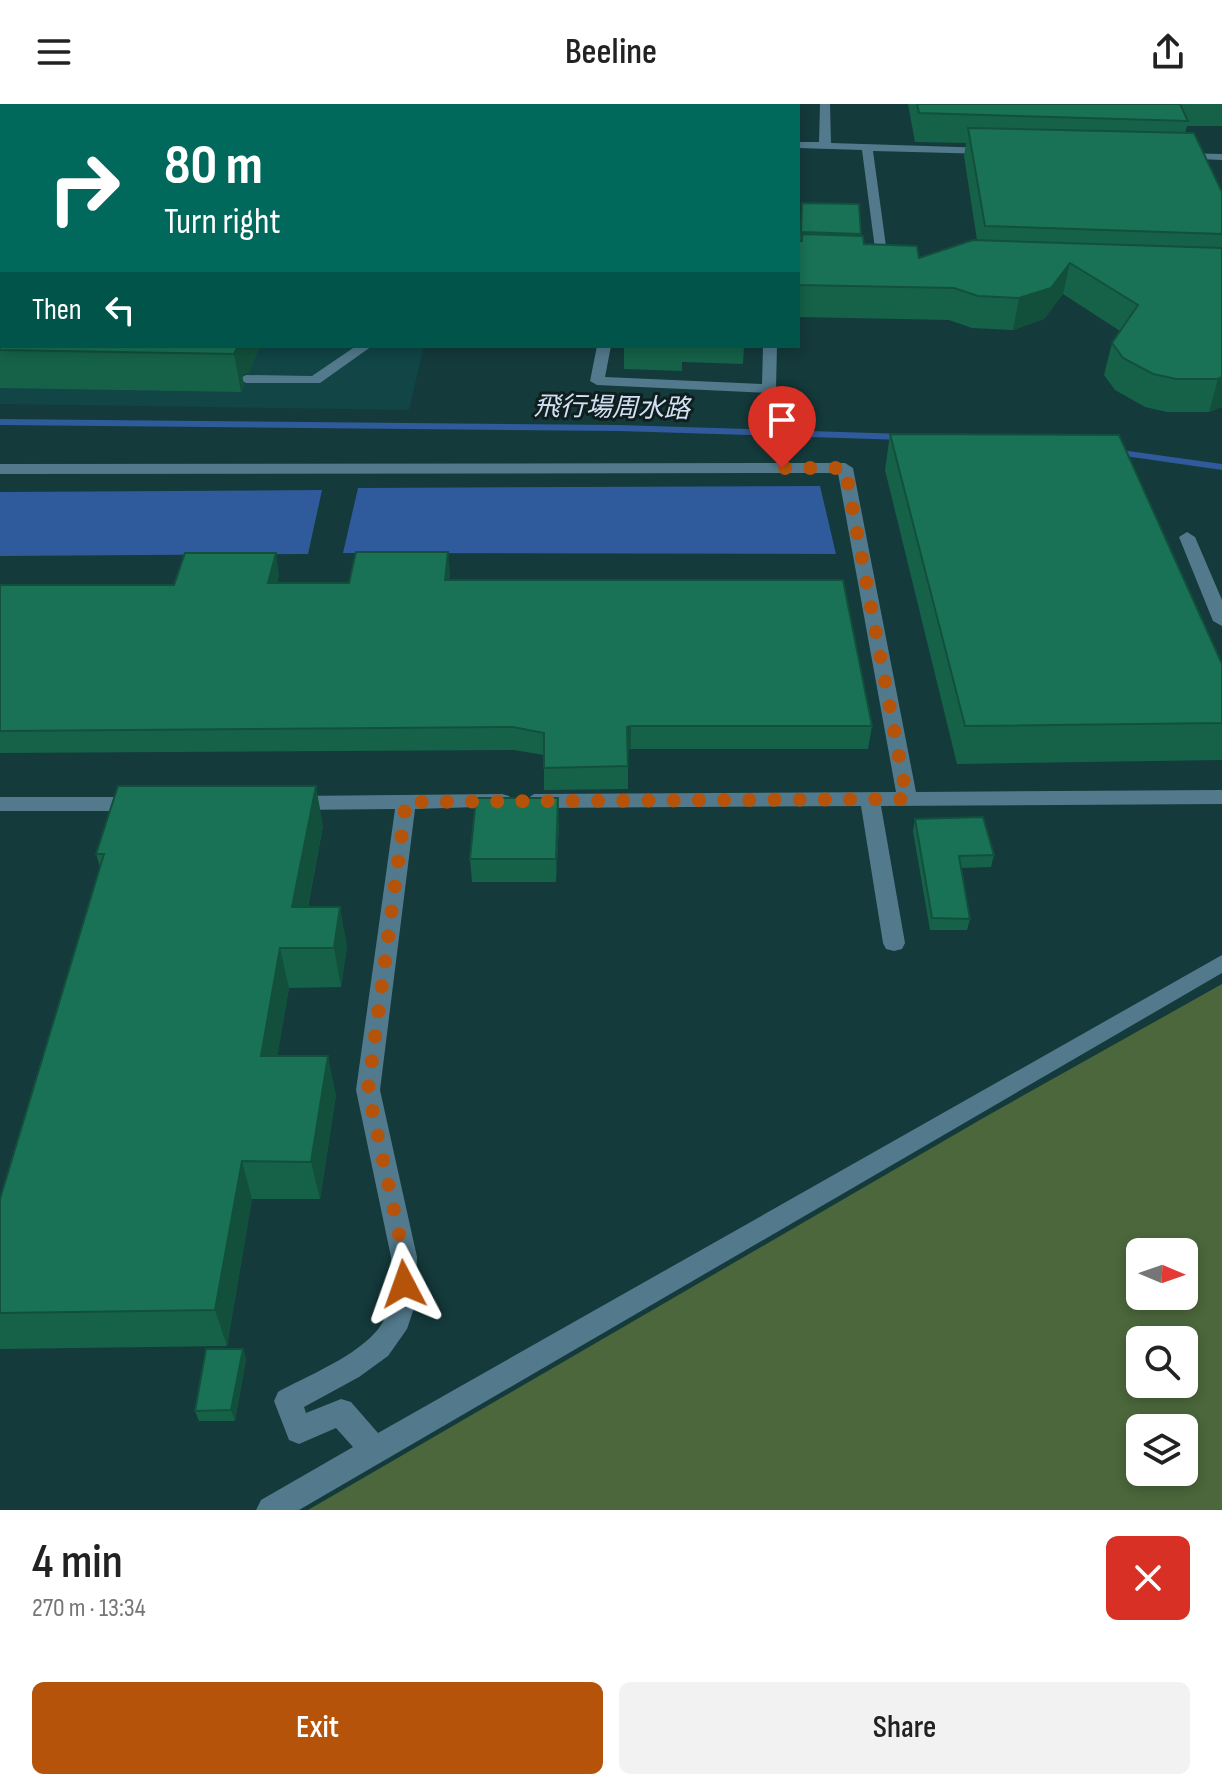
<!DOCTYPE html>
<meta charset="utf-8">
<style>
:root{--surface:#fff;--page:#f2f2f2;--text:#222;--muted:#767676;--accent:#b45309}
body{margin:0;font-family:"Sofia Sans Condensed","Noto Sans JP",sans-serif;background:var(--page);color:var(--text);height:100vh;display:flex;flex-direction:column;font-size:30px;white-space:nowrap}
*{box-sizing:border-box;margin:0}
p{font-size:26px;color:var(--muted)}
.icon{flex:none;width:44px;height:44px;fill:none;stroke:currentColor;stroke-width:2;stroke-linecap:round;stroke-linejoin:round}
.map{position:relative;height:1406px;overflow:hidden}
.panel{display:flex;flex-direction:column;background:var(--surface);flex:1}
.panel>*{flex:none}
.banner{position:absolute;left:0px;top:0px;width:800px;height:244px;box-shadow:0 4px 12px #0003;background:#00695c;color:#fff;overflow:hidden}
.needle{width:52px;rotate:92deg}
.buttons{position:absolute;left:1126px;top:1134px;display:grid;gap:16px}
.buttons a{display:grid;place-items:center;width:72px;height:72px;border-radius:12px;background:var(--surface);box-shadow:0 4px 12px #0003;font-size:40px}
.pin{position:absolute;display:grid;place-items:center;width:68px;height:68px;color:#fff;margin:-82px -34px;border-radius:50% 50% 50% 0;rotate:-45deg;box-shadow:0 0 8px #0007}
.pin .icon{rotate:45deg}
.me{position:absolute;width:88px;margin:-44px;rotate:356deg;stroke-linejoin:round;filter:drop-shadow(0 0 6px #0008)}
.turn{display:flex;align-items:center;gap:28px;height:168px;padding:0 32px;font-size:36px}
.turn .icon{width:104px;height:104px;stroke-width:2.5}
.turn b{display:block;font-size:56px;line-height:68px}
.then{display:flex;align-items:center;height:76px;padding:0 32px;background:#0003;gap:16px;font-size:30px}
.round{display:grid;place-items:center;flex:none;width:84px;height:84px;border-radius:12px;background:var(--page)}
.summary{display:flex;align-items:center;justify-content:space-between;height:136px;padding:0 32px}
h1{font-size:48px;font-weight:600;line-height:60px}
.primary-button{display:flex;gap:16px;margin-top:auto;padding:16px 32px}
.primary-button a{flex:1;height:92px;border-radius:12px;background:var(--accent);color:#fff;font-size:32px;font-weight:600;line-height:92px;text-align:center}
.primary-button a+a{background:var(--page);color:var(--text)}
header{display:flex;justify-content:space-between;align-items:center;height:104px;padding:0 32px;background:var(--surface);font-size:36px;font-weight:600}
.map>svg:first-child{display:block}
.built{fill:#114546}
.green{fill:#4b673b;fill-rule:evenodd}
.water{fill:#2f5a9c}
.lines{fill:none;stroke-linecap:round;stroke-linejoin:round}
.stream{fill:#2f5a9c;fill-rule:evenodd}
.minor{fill:#527a8c;fill-rule:evenodd}
.wall{fill:#166249}
.shaded-wall{fill:#12503c}
.building{fill:#197255;stroke:#12503c;stroke-width:2}
.route{stroke:#b45309;stroke-width:14;stroke-dasharray:0 25.2}
.labels{text-anchor:middle;stroke-width:6;stroke-linejoin:round;paint-order:stroke}
.far-water-label{font-size:26px;font-style:italic;fill:#d4e0f4;stroke:#0f1e1e}
</style>
<header><svg class="icon" aria-label="menu" viewBox="0 0 24 24"><path d="M4 6h16M4 12h16M4 18h16"/></svg>Beeline<svg class="icon" aria-label="share" viewBox="0 0 24 24"><path d="M12 15V3M7 8l5-5 5 5M5 13v7h14v-7"/></svg></header>
<div class="map">
<svg width="1222" height="1406" viewBox="0 0 1222 1406">
<rect width="100%" height="100%" fill="#143a3b"/>
<polygon class="built" points="0,0 481,0 2,2 2,242 424,242 409,306 0,300"/>
<path class="green" d="M1222,880v526h-914l677,-393zM1140,1148h44v44h-44zM1140,1236h44v44h-44zM1140,1324h44v44h-44z"/>
<g class="water">
<polygon points="820,382 836,450 343,449 358,384"/>
<polygon points="322,386 308,450 0,452 0,388"/>
</g>
<g class="lines">
<g class="stream">
<polygon points="0,315 619,321 905,330 910,333 905,336 619,327 0,321"/>
<polygon points="1114,345 1222,360 1222,366 1111,350 1109,348"/>
</g>
<g class="minor">
<polygon points="317,0 327,0 328,2 318,2"/>
<polygon points="605,0 619,0 620,2 606,2"/>
<polygon points="820,0 830,0 831,39 990,44 996,47 990,50 873,47 888,157 877,160 862,46 798,44 798,38 819,38"/>
<polygon points="1178,49 1222,50 1222,56 1174,54 1174,50"/>
<polygon points="356,242 372,242 320,279 246,279 239,275 246,271 312,272"/>
<polygon points="597,242 611,242 605,273 762,280 763,242 777,242 776,285 769,289 597,281 590,277"/>
<polygon points="845,359 853,364 916,688 1222,686 1222,700 881,702 905,839 902,845 894,847 886,845 883,839 861,702 534,704 524,697 534,690 896,688 838,369 0,370 0,360"/>
<polygon points="1187,428 1195,433 1222,496 1222,522 1213,517 1179,433"/>
<path d="M502,690l7,2 3,5 -3,5 -94,3 -35,281 37,167 -2,48 -8,24 -19,27 -29,21 -55,30 2,6 35,-14 10,3 27,31 844,-478v18l-923,537h-43l5,-10 92,-53 -17,-19 -37,16 -10,-4 -15,-39 4,-9c32,-18 97,-42 109,-79 6,-18 4,-38 4,-56l-35,-167 39,-281 -101,1 -10,-7 10,-7z"/>
<polygon points="0,693 138,693 148,700 138,707 0,707"/>
</g>
</g>
<g class="wall">
<polygon points="908,0 1222,0 1222,22 1187,22 1185,29 1222,88 1222,303 1209,308 1167,308 1145,303 1115,286 1104,271 1112,239 1120,227 1063,190 1044,215 1013,226 972,224 949,216 798,213 798,137 800,137 802,99 859,100 861,132 864,140 919,154 977,136 964,52 966,39 915,38"/>
<polygon points="0,46 2,242 260,242 249,268 242,271 244,281 241,288 0,284"/>
<polygon points="624,242 744,242 743,260 682,258 682,267 624,265"/>
<polygon points="890,330 1222,560 1222,656 957,660 885,366"/>
<polygon points="450,470 449,476 872,622 868,645 631,645 628,646 628,685 544,686 544,651 514,646 0,649 0,481 174,481 279,471 277,479 349,479"/>
<polygon points="915,715 994,751 991,763 961,764 970,815 967,826 930,826 913,727"/>
<polygon points="559,717 556,778 472,778 470,755"/>
<polygon points="323,722 308,803 347,842 341,883 289,884 277,952 336,991 320,1095 252,1095 227,1242 0,1245 0,1095 100,763 96,750"/>
<polygon points="243,1245 246,1255 235,1317 199,1317 195,1307"/>
</g>
<g class="shaded-wall">
<polygon points="240,0 259,0 258,2 239,2"/>
<polygon points="1070,159 1063,190 1044,215 1013,226 1019,194"/>
<polygon points="230,242 260,242 249,268 242,271 244,281 241,288 234,250"/>
<polygon points="1222,273 1222,303 1209,308 1218,275"/>
<polygon points="448,448 450,470 447,498 445,476"/>
<polygon points="276,449 279,471 272,501 268,479"/>
<polygon points="631,622 631,645 626,646 627,623"/>
<polygon points="316,682 323,722 300,842 292,803"/>
<polygon points="558,694 559,717 556,778 556,755"/>
<polygon points="340,803 347,842 341,883 334,844"/>
<polygon points="280,844 289,884 271,991 261,952"/>
<polygon points="328,952 336,991 320,1095 311,1058"/>
<polygon points="242,1057 252,1095 227,1242 215,1206"/>
<polygon points="243,1245 246,1255 235,1317 231,1306"/>
</g>
<g class="building">
<polygon points="33,0 240,0 239,2 31,2"/>
<polygon points="406,0 456,0 455,2 405,2"/>
<polygon points="917,0 1180,0 1188,17 919,9"/>
<polygon points="968,24 1194,29 1222,88 1222,130 985,122"/>
<polygon points="2,43 2,242 235,242 237,244 234,250 0,246 0,46"/>
<polygon points="802,99 859,100 861,130 801,128"/>
<polygon points="802,130 863,132 864,140 917,142 919,154 973,136 1222,144 1222,273 1218,275 1176,275 1153,270 1123,254 1112,239 1138,201 1070,159 1051,184 1019,194 978,192 954,184 798,181 798,137 802,137"/>
<polygon points="890,330 1119,331 1222,560 1222,619 965,622"/>
<polygon points="356,448 448,448 445,476 843,476 872,622 631,622 627,623 628,662 544,664 544,629 513,623 0,627 0,481 174,481 185,449 276,449 268,479 349,479"/>
<polygon points="118,682 316,682 292,803 340,803 334,844 280,844 261,952 328,952 311,1058 242,1057 215,1206 0,1209 0,1095 104,750 96,750"/>
<polygon points="476,694 558,694 556,755 470,755"/>
<polygon points="983,713 994,751 959,752 970,815 932,814 915,715"/>
<polygon points="206,1245 243,1245 231,1306 195,1307"/>
</g>
<g class="lines">
<polyline class="route" points="404,1180 404,1153 368,986 406,698 907,695 845,364 782,364"/>
</g>
<g class="labels">
<g class="far-water-label">
<text transform="translate(612 303) rotate(1)" y="9">飛行場周水路</text>
</g>
</g>
</svg>
<div class="buttons">
<a><svg class="needle" viewBox="-14 -14 28 28"><path d="M0-13l5 13h-10z" fill="#e53935"/><path d="M0 13l5-13h-10z" fill="#767676"/></svg></a>
<a><svg class="icon" aria-label="search" viewBox="0 0 24 24"><circle cx="10" cy="10" r="6"/><path d="M15 15l6 6"/></svg></a>
<a><svg class="icon" aria-label="layers" viewBox="0 0 24 24"><path d="M12 4l9 5-9 5-9-5zM3 14l9 5 9-5"/></svg></a>
</div>
<div class="pin" style="left:782px;top:364px;background:#d93025"><svg class="icon" aria-label="arrive" viewBox="0 0 24 24"><path d="M6 21V4h12l-3 4 3 4H6"/></svg></div>
<svg class="me" style="left:404px;top:1180px" viewBox="-20 -20 40 40"><path d="M0-17L14 15 0 8-14 15z" fill="#b45309" stroke="#fff" stroke-width="4"/></svg>
<div class="banner">
<div class="turn"><svg class="icon" aria-label="right" viewBox="0 0 24 24"><path d="M7 20v-9h11M14 6l5 5-5 5"/></svg><div><b>80 m</b>Turn right</div></div>
<div class="then">Then<svg class="icon" aria-label="left" viewBox="0 0 24 24"><path d="M17 20v-9H6M10 6l-5 5 5 5"/></svg></div>
</div>
</div>
<section class="panel">
<div class="summary"><div><h1>4 min</h1><p>270 m · 13:34</p></div><a class="round" style="background:#d93025;color:#fff"><svg class="icon" aria-label="close" viewBox="0 0 24 24"><path d="M6 6l12 12M18 6L6 18"/></svg></a></div>
<div class="primary-button"><a>Exit</a><a>Share</a></div>
</section>
